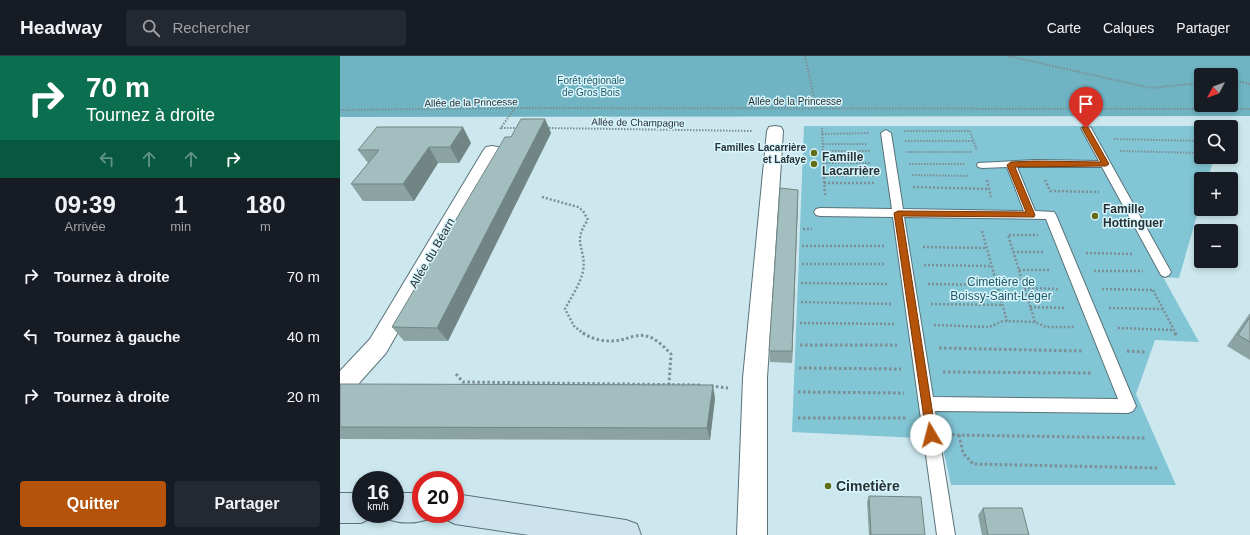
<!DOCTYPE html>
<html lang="fr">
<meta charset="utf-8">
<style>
:root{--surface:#171b24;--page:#242831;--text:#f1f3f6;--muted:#9ea1a6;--line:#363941;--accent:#b45309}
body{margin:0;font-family:Arial,sans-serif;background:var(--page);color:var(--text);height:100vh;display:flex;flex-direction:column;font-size:15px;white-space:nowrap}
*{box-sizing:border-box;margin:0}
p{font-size:13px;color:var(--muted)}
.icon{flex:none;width:22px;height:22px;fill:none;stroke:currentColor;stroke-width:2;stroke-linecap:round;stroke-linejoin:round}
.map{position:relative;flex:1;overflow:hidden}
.details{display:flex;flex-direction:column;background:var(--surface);width:340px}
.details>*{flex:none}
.top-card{background:#0b6e4f;color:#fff;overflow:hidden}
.needle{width:26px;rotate:229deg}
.buttons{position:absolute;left:854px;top:12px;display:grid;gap:8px}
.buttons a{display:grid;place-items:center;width:44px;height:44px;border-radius:4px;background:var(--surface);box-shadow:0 2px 6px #0003;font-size:20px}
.speed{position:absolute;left:12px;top:415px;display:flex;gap:8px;font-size:20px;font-weight:700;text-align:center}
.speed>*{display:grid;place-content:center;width:52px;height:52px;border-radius:50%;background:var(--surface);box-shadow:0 2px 6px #0003;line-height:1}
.speed small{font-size:10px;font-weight:400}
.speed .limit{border:6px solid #d22;background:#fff;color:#111}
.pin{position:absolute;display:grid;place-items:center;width:34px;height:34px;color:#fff;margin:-41px -17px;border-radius:50% 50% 50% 0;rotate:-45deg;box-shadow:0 0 4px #0007}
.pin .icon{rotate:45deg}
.me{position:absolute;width:44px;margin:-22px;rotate:352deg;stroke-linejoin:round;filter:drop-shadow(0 0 3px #0008)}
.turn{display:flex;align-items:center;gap:14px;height:84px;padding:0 20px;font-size:18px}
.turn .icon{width:52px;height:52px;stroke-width:2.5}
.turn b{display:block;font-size:28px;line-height:34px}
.lanes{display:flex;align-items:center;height:38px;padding:0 20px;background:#0003;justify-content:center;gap:20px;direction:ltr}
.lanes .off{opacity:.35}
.eta{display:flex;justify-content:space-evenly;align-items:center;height:68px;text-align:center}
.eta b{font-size:24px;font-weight:700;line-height:28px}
.cta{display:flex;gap:8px;margin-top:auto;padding:8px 20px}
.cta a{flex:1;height:46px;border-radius:4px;background:var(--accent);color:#fff;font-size:16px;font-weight:700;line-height:46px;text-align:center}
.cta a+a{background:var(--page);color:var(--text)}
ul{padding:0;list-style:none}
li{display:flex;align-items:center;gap:12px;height:60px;padding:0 20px}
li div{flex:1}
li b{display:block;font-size:15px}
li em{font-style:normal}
header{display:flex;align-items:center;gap:24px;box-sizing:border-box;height:56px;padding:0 20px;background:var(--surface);border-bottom:1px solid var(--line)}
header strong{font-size:19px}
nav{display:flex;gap:22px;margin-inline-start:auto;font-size:14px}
.search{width:280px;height:36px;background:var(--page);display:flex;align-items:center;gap:10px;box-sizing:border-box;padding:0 14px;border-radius:4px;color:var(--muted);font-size:15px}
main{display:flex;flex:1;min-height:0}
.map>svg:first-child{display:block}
.green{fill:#82c5d5}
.forest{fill:#70b4c4;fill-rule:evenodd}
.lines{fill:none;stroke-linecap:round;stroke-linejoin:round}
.service-casing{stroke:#597278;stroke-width:2}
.minor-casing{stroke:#597278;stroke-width:2}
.secondary-casing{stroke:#597278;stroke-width:2}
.path-far2{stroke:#7c8f94;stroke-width:2;stroke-dasharray:1.5 1.5;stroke-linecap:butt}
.path-far1{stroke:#7c8f94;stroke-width:2.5;stroke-dasharray:2 2;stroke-linecap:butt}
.path{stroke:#7c8f94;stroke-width:3;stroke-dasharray:2.5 2.5;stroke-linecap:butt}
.service{fill:#fff;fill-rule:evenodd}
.minor{fill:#fff;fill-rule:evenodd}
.secondary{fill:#cce3ee;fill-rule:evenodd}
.wall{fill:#8ca3a3}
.shaded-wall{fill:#728585}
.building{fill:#a3bebe;stroke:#728585}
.route{fill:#b45309;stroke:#753606}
.poi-dot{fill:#616d17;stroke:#d9f5fc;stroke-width:1.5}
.labels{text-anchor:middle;stroke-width:3;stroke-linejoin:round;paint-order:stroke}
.far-park-label{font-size:10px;fill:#1f5865;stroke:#d9f5fc}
.far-street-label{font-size:10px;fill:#273134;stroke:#d9f5fc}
.far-poi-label{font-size:10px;font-weight:bold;fill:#273134;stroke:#d9f5fc;text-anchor:end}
.poi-label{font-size:12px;font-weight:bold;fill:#273134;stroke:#d9f5fc;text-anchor:start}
.street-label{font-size:12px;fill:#273134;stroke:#d9f5fc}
.park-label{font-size:12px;fill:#1f5865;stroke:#d9f5fc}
.near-poi-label{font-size:14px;font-weight:bold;fill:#273134;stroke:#d9f5fc;text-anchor:start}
</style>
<header>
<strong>Headway</strong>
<div class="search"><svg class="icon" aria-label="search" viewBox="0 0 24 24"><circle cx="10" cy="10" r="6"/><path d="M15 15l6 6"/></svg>Rechercher</div>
<nav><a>Carte</a><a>Calques</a><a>Partager</a></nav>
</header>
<main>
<section class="details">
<div class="top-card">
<div class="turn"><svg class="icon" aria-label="right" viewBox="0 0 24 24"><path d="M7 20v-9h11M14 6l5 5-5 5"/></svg><div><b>70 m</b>Tournez à droite</div></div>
<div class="lanes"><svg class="icon off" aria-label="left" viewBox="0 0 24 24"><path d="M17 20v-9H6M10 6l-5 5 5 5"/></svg><svg class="icon off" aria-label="ahead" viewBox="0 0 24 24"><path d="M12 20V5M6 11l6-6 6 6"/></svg><svg class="icon off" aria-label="ahead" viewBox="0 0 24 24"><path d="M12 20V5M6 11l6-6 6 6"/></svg><svg class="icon" aria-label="right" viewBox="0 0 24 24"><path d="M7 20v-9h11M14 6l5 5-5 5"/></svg></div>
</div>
<div class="eta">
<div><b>09:39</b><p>Arrivée</p></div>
<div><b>1</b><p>min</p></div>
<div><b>180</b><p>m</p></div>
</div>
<ul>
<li><svg class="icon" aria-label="right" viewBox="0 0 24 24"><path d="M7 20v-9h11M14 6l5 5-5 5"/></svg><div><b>Tournez à droite</b></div><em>70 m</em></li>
<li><svg class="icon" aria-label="left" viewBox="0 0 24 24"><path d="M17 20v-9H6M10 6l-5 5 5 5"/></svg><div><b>Tournez à gauche</b></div><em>40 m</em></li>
<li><svg class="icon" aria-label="right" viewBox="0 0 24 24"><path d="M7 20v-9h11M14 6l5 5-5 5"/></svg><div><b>Tournez à droite</b></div><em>20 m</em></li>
</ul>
<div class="cta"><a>Quitter</a><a>Partager</a></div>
</section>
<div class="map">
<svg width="910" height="479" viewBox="0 0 910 479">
<rect width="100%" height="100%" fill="#cce8ee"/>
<polygon class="green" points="464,70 883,70 861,71 861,101 874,101 868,123 861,123 861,145 839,222 823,221 859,286 815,284 796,338 836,429 611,429 601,383 452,376"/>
<path class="forest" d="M0,0h910v60l-910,1zM861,19h30v30h-30z"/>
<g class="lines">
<defs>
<path id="service" d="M746,69l5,3 80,144 -2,3 -4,2 -4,-2 -59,-108h-85l18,44 19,1 2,3 80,191 -3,5 -5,2 -193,-2 20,124h-18l-44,-318 -73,-1 -4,-1 -2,-3 2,-3 4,-1 72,1 -11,-76 5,-3 5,3 12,76 121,2 -17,-44 -25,1 -4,-1 -1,-2 1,-2 58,-3 63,1 -18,-33zM564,161l142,2 72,180 -185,-2z"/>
<g id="minor">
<polygon points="435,70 441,71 443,75 427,322 427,479 397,479 403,322 427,75 429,71"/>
<polygon points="152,90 158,91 161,95 46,297 20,326 9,344 0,347 0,315 30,283 143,95 146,91"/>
</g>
<g id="secondary">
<polygon points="0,437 21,437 21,458 33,458 31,462 21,467 0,467"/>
<path d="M55,437h26v21h12l-2,4c-15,6 -31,6 -46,0l-2,-4h12z"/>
<polygon points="115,438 286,464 297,468 301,479 189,479 115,468 105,463 103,458 115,458"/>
</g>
</defs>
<use href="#service" class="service-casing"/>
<use href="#minor" class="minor-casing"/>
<use href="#secondary" class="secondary-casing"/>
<g class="path-far2">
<polyline points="465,0 476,52"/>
<polyline points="668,0 811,32 861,27"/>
<polyline points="891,24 910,28"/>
<polyline points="0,54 175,52 910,53"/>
<polyline points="161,72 179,72"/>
<polyline points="206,72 413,75"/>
<polyline points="482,72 484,122"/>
<polyline points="160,73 175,52"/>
<polyline points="564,75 630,75 637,95"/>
<polyline points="482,78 530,77"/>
<polyline points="774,83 861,85"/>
<polyline points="565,85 634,85"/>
<polyline points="483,88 528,88"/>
<polyline points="483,95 530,95"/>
<polyline points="780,95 861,97"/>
<polyline points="567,96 632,96"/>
<polyline points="483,107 531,107"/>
<polyline points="569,108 626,108"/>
<polyline points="572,119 629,120"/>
<polyline points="484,120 534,120"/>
</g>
<g class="path-far1">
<polyline points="484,121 485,139"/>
<polyline points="647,124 651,141"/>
<polyline points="705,124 710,135 759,136"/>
<polyline points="484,127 534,127"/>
<polyline points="573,131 649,133"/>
<path d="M202,141l36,10 5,4 5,9c-17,23 -1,29 -5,51 -3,14 -12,26 -18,38l9,17 10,8"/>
<polyline points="463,173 472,173"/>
<polyline points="642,175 667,265"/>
<polyline points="462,190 544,190"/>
<polyline points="583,191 646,192"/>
<polyline points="673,196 705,196"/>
<polyline points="746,197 793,198"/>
<polyline points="462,208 546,208"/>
<polyline points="584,209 652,210"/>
<polyline points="679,214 711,214"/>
<polyline points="754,215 803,215"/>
<polyline points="461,227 549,228"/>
<polyline points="588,228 657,229"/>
<polyline points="684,232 719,233"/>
<polyline points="762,233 813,234"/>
<polyline points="813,234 836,278"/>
<polyline points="461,246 552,248"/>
<polyline points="591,248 662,249"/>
<polyline points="690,251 726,252"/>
<polyline points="769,252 823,253"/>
<polyline points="695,266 668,179 698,179"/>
<polyline points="460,267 555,268"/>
<polyline points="594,269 649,271 663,265 667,265 695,266 706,271 735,271"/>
<polyline points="778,272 833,274"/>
</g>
<g class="path">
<path d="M243,277c12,8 27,10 42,6 6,-2 14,-5 21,-3 10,2 18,11 25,18l-2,30"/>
<polyline points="835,277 837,281"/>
<polyline points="460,289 557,289"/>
<polyline points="599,292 744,295"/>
<polyline points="787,295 805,296"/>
<polyline points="459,312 561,313"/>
<polyline points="603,316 752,317"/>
<polyline points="116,318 123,326 360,329"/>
<polyline points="371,330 388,332"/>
<polyline points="458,336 564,337"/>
<polyline points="458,362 567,362"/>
<polyline points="612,379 807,382"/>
<polyline points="619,379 623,397 633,408 817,412"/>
</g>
<use href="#service" class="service"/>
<use href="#minor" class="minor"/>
<use href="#secondary" class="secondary"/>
</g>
<g class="wall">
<polygon points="205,63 211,77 108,285 64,285 52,271 171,81"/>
<polygon points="131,87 119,107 98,107 74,145 23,145 11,128 28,107 18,94"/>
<polygon points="458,134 452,307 430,306 429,295"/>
<polygon points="910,257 910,304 887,290"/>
<polygon points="0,328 375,342 370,384 0,383"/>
<polygon points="529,440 585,479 529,479 527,446"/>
<polygon points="643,452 689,479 642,479 638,459"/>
</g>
<g class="shaded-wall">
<polygon points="205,63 211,77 108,285 97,272"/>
<polygon points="123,71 131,87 119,107 110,91"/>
<polygon points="89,91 98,107 74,145 63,128"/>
<polygon points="458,134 458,146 452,307 452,295"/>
<polygon points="373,329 375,342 370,384 367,372"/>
</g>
<g class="building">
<polygon points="181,63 205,63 97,272 52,271 165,81 171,81"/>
<polygon points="37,71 123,71 110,91 89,91 63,128 11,128 39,94 18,94"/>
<polygon points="440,132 458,134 452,295 429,295"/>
<polygon points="910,261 910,286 898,279"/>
<polygon points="0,328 373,329 367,372 0,371"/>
<polygon points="529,440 581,441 585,479 531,479"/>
<polygon points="643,452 682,452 689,479 648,479"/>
</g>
<polygon class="route" points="743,71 748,71 769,108 766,110 675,111 695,159 694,161 562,160 596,379 595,383 591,384 587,383 554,157 558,155 686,156 667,109 671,106 696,105 761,106 742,72"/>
<g class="poi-dot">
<circle cx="474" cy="97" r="4"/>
<circle cx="474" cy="108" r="4"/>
<circle cx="755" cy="160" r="4"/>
<circle cx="488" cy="430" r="4"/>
</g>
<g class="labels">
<g class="far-park-label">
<text x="251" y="28">Forêt régionale<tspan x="251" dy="12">de Gros Bois</tspan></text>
</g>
<g class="far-street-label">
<text x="455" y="49">Allée de la Princesse</text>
<text transform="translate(131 46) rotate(-1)" y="4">Allée de la Princesse</text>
<text transform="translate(298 66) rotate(1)" y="4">Allée de Champagne</text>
</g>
<g class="far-poi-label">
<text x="466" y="95">Familles Lacarrière<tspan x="466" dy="12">et Lafaye</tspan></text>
</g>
<g class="poi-label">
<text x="482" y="105">Famille<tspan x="482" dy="14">Lacarrière</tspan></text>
<text x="763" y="157">Famille<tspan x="763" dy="14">Hottinguer</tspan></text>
</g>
<g class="street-label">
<text transform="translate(92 197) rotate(-60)" y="4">Allée du Béarn</text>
</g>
<g class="park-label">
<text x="661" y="230">Cimetière de<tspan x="661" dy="14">Boissy-Saint-Léger</tspan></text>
</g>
<g class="near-poi-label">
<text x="496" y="435">Cimetière</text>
</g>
</g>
</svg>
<div class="buttons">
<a><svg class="needle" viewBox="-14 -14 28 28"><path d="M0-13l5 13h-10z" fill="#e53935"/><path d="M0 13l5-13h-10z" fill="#9ea1a6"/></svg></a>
<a><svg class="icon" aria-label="search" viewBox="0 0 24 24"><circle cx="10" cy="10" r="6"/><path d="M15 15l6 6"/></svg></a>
<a>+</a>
<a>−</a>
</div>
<div class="speed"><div>16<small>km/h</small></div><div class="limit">20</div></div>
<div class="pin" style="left:746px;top:72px;background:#d93025"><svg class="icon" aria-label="arrive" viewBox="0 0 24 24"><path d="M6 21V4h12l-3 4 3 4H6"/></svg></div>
<svg class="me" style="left:591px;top:379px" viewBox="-20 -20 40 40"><circle r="19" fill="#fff"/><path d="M0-13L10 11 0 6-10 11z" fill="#b45309"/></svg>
</div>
</main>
